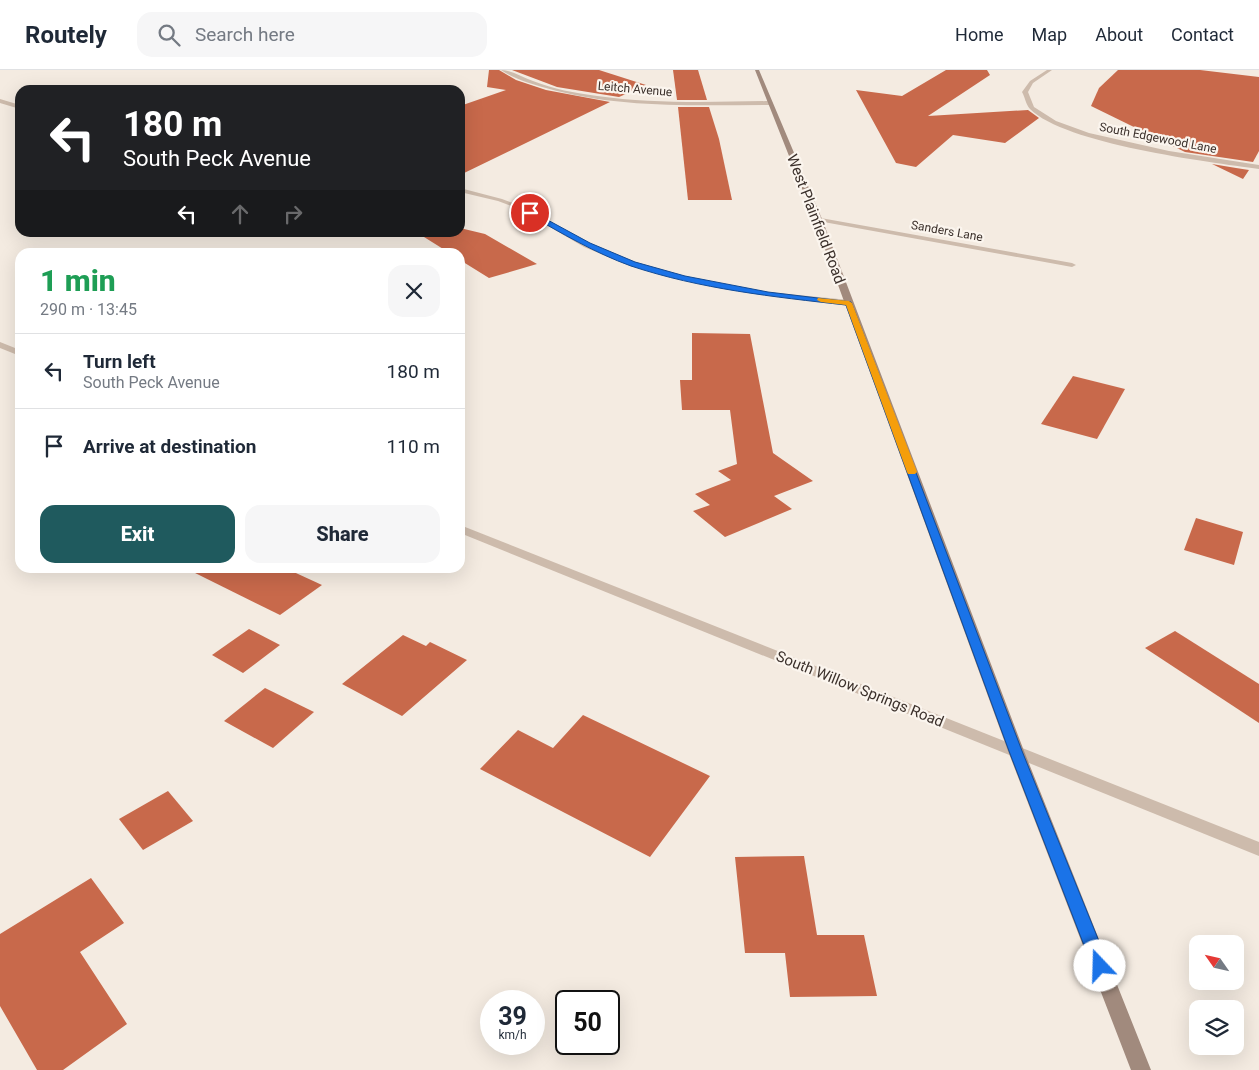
<!DOCTYPE html>
<meta charset="utf-8">
<style>
:root{--surface:#fff;--page:#f6f6f7;--text:#1f2937;--muted:#747a83;--line:#e0e1e3;--accent:#1f5a5e}
body{margin:0;font-family:Roboto,sans-serif;background:var(--page);color:var(--text);height:100vh;display:flex;flex-direction:column;font-size:19px;white-space:nowrap}
*{box-sizing:border-box;margin:0}
p{font-size:16px;color:var(--muted)}
.icon{flex:none;width:28px;height:28px;fill:none;stroke:currentColor;stroke-width:2;stroke-linecap:round;stroke-linejoin:round}
.map{position:relative;flex:1;overflow:hidden}
.panel{position:absolute;left:15px;top:178px;width:450px;height:325px;display:flex;flex-direction:column;background:var(--surface);border-radius:15px;box-shadow:0 5px 20px #0002}
.panel>*{flex:none}
.hud{position:absolute;left:15px;top:15px;width:450px;height:152px;border-radius:15px;box-shadow:0 5px 20px #0002;background:#202124;color:#fff;overflow:hidden}
.needle{width:32px;rotate:304deg}
.fabs{position:absolute;left:1189px;top:865px;display:grid;gap:10px}
.fabs a{display:grid;place-items:center;width:55px;height:55px;border-radius:10px;background:var(--surface);box-shadow:0 5px 20px #0002;font-size:25px}
.speed{position:absolute;left:480px;top:920px;display:flex;gap:10px;font-size:25px;font-weight:700;text-align:center}
.speed>*{display:grid;place-content:center;width:65px;height:65px;border-radius:50%;background:var(--surface);box-shadow:0 5px 20px #0002;line-height:1}
.speed small{font-size:12px;font-weight:400}
.speed .limit{border:2px solid #111;border-radius:8px;background:#fff;color:#111}
.pin{position:absolute;display:grid;place-items:center;width:42px;height:42px;color:#fff;margin:-21px;border:2px solid #fff;border-radius:50%;box-shadow:0 1px 5px #0007}
.me{position:absolute;width:55px;margin:-28px;rotate:339deg;stroke-linejoin:round;filter:drop-shadow(0 0 4px #0008)}
.turn{display:flex;align-items:center;gap:18px;height:105px;padding:0 25px;font-size:22px}
.turn .icon{width:65px;height:65px;stroke-width:2.5}
.turn b{display:block;font-size:35px;line-height:42px}
.lanes{display:flex;align-items:center;height:48px;padding:0 25px;background:#0003;justify-content:center;gap:25px;direction:ltr}
.lanes .off{opacity:.35}
.round{display:grid;place-items:center;flex:none;width:52px;height:52px;border-radius:15px;background:var(--page)}
.head{display:flex;align-items:center;justify-content:space-between;height:85px;padding:0 25px}
h1{font-size:30px;font-weight:800;line-height:38px;color:#1e9e55}
.cta{display:flex;gap:10px;margin-top:auto;padding:10px 25px}
.cta a{flex:1;height:58px;border-radius:15px;background:var(--accent);color:#fff;font-size:20px;font-weight:800;line-height:58px;text-align:center}
.cta a+a{background:var(--page);color:var(--text)}
ul{padding:0;list-style:none}
li{display:flex;align-items:center;gap:15px;height:75px;padding:0 25px;border-top:1px solid var(--line)}
li div{flex:1}
li b{display:block;font-size:19px}
li em{font-style:normal}
header{display:flex;align-items:center;gap:30px;box-sizing:border-box;height:70px;padding:0 25px;background:var(--surface);border-bottom:1px solid var(--line)}
header strong{font-size:24px}
nav{display:flex;gap:28px;margin-inline-start:auto;font-size:18px}
.search{width:350px;height:45px;background:var(--page);display:flex;align-items:center;gap:12px;box-sizing:border-box;padding:0 18px;border-radius:15px;color:var(--muted);font-size:19px}
.map>svg:first-child{display:block}
.building{fill:#c8694b}
.lines{fill:none;stroke-linecap:round;stroke-linejoin:round}
.minor{fill:#cdbbac;fill-rule:evenodd}
.tertiary{fill:#cdbbac;fill-rule:evenodd}
.secondary{fill:#a18a7d;fill-rule:evenodd}
.route{fill:#1a73e8;stroke:#114b97}
.slow{fill:#f59e0b}
.labels{text-anchor:middle;stroke-width:4.5;stroke-linejoin:round;paint-order:stroke}
.far-street-label{font-size:12px;fill:#3b302b;stroke:#fbf5ee}
.street-label{font-size:15px;fill:#3b302b;stroke:#fbf5ee}
</style>
<header>
<strong>Routely</strong>
<div class="search"><svg class="icon" aria-label="search" viewBox="0 0 24 24"><circle cx="10" cy="10" r="6"/><path d="M15 15l6 6"/></svg>Search here</div>
<nav><a>Home</a><a>Map</a><a>About</a><a>Contact</a></nav>
</header>
<div class="map">
<svg width="1259" height="1000" viewBox="0 0 1259 1000">
<rect width="100%" height="100%" fill="#f4ebe1"/>
<g class="building">
<polygon points="489,0 499,0 516,10 546,20 610,32 460,105 460,36 506,20 487,17"/>
<polygon points="512,0 599,0 646,15 619,27 557,17"/>
<polygon points="673,0 698,0 707,30 677,30"/>
<polygon points="946,0 987,0 990,5 928,46 1028,40 1039,48 1005,73 953,65 916,97 896,93 856,20 902,26"/>
<polygon points="1118,0 1200,0 1259,7 1259,81 1253,92 1185,82 1091,36 1099,18"/>
<polygon points="678,37 709,37 719,69 732,130 688,130"/>
<polygon points="1212,94 1236,98 1249,100 1243,109"/>
<polygon points="460,158 485,164 537,194 489,208 460,190 460,182 448,182 416,162 460,162"/>
<polygon points="692,263 750,264 773,383 813,411 774,426 792,439 725,467 693,441 710,435 695,424 731,410 718,401 737,394 730,340 682,340 680,310 692,310"/>
<polygon points="1073,306 1125,319 1097,369 1041,354"/>
<polygon points="1196,448 1243,462 1234,495 1184,480"/>
<polygon points="185,498 285,498 322,515 280,545"/>
<polygon points="249,559 280,575 243,603 212,585"/>
<polygon points="1175,561 1259,614 1259,653 1145,578"/>
<polygon points="403,565 426,576 430,572 467,590 402,646 342,614"/>
<polygon points="265,618 314,642 273,678 224,651"/>
<polygon points="583,645 710,706 650,787 480,699 518,660 553,678"/>
<polygon points="168,721 193,751 143,780 119,749"/>
<polygon points="804,786 817,865 864,865 877,926 790,927 785,883 745,883 735,787"/>
<polygon points="91,808 124,853 80,882 127,954 63,1000 37,1000 0,936 0,864"/>
</g>
<g class="lines">
<g class="minor">
<path d="M501,0c11,0 21,7 32,11 20,8 42,12 64,15 57,8 115,6 173,5l3,2 -3,2c-74,0 -151,4 -224,-17 -15,-4 -32,-9 -45,-18z"/>
<path d="M1047,0h5l-19,13 -5,9 6,15 22,14 33,12 80,18 90,14v4c-51,-7 -194,-25 -229,-60 -4,-4 -5,-12 -8,-17l8,-11z"/>
<polygon points="0,29 20,35 20,39 0,33"/>
<polygon points="460,118 502,129 523,137 590,173 636,192 685,206 768,222 849,230 853,233 849,236 768,226 684,210 630,196 584,177 519,139 498,131 460,122"/>
<polygon points="815,147 1072,193 1076,195 1072,197 818,151 815,151"/>
</g>
<g class="tertiary">
<polygon points="0,272 20,280 20,286 0,278"/>
<polygon points="460,455 1259,772 1259,786 460,463"/>
</g>
<polygon class="secondary" points="755,0 759,0 822,149 1024,681 1151,1000 1131,1000 1008,681 814,149"/>
</g>
<path class="route" d="M528,142h5l57,31 45,19 50,14 83,16 83,10 171,449 87,215 -3,5 -6,2 -6,-2 -2,-5 -83,-215 -163,-446c-72,-8 -146,-16 -215,-39 -36,-13 -70,-33 -103,-52z"/>
<polygon class="slow" points="818,228 849,231 852,233 917,402 915,404 908,404 907,402 846,235 821,232 817,230"/>
<g class="labels">
<g class="far-street-label">
<text transform="translate(635 19) rotate(5)" y="4">Leitch Avenue</text>
<text transform="translate(1158 68) rotate(11)" y="4">South Edgewood Lane</text>
<text transform="translate(947 161) rotate(10)" y="4">Sanders Lane</text>
</g>
<g class="street-label">
<text transform="translate(816 149) rotate(69)" y="5">West Plainfield Road</text>
<text transform="translate(860 619) rotate(22)" y="5">South Willow Springs Road</text>
</g>
</g>
</svg>
<div class="fabs">
<a><svg class="needle" viewBox="-14 -14 28 28"><path d="M0-13l5 13h-10z" fill="#e53935"/><path d="M0 13l5-13h-10z" fill="#747a83"/></svg></a>
<a><svg class="icon" aria-label="layers" viewBox="0 0 24 24"><path d="M12 4l9 5-9 5-9-5zM3 14l9 5 9-5"/></svg></a>
</div>
<div class="speed"><div>39<small>km/h</small></div><div class="limit">50</div></div>
<div class="pin" style="left:530px;top:143px;background:#d93025"><svg class="icon" aria-label="arrive" viewBox="0 0 24 24"><path d="M6 21V4h12l-3 4 3 4H6"/></svg></div>
<svg class="me" style="left:1100px;top:896px" viewBox="-20 -20 40 40"><circle r="19" fill="#fff"/><path d="M0-13L10 11 0 6-10 11z" fill="#1a73e8"/></svg>
<div class="hud">
<div class="turn"><svg class="icon" aria-label="left" viewBox="0 0 24 24"><path d="M17 20v-9H6M10 6l-5 5 5 5"/></svg><div><b>180 m</b>South Peck Avenue</div></div>
<div class="lanes"><svg class="icon" aria-label="left" viewBox="0 0 24 24"><path d="M17 20v-9H6M10 6l-5 5 5 5"/></svg><svg class="icon off" aria-label="ahead" viewBox="0 0 24 24"><path d="M12 20V5M6 11l6-6 6 6"/></svg><svg class="icon off" aria-label="right" viewBox="0 0 24 24"><path d="M7 20v-9h11M14 6l5 5-5 5"/></svg></div>
</div>
<section class="panel">
<div class="head"><div><h1>1 min</h1><p>290 m · 13:45</p></div><a class="round"><svg class="icon" aria-label="close" viewBox="0 0 24 24"><path d="M6 6l12 12M18 6L6 18"/></svg></a></div>
<ul>
<li><svg class="icon" aria-label="left" viewBox="0 0 24 24"><path d="M17 20v-9H6M10 6l-5 5 5 5"/></svg><div><b>Turn left</b><p>South Peck Avenue</p></div><em>180 m</em></li>
<li><svg class="icon" aria-label="arrive" viewBox="0 0 24 24"><path d="M6 21V4h12l-3 4 3 4H6"/></svg><div><b>Arrive at destination</b></div><em>110 m</em></li>
</ul>
<div class="cta"><a>Exit</a><a>Share</a></div>
</section>
</div>
